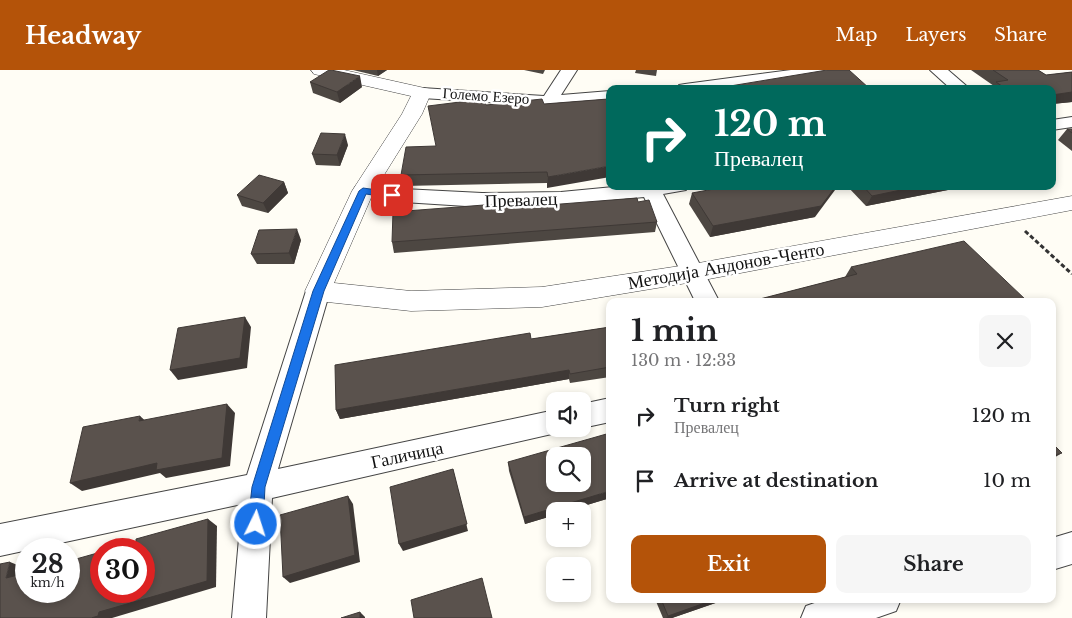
<!DOCTYPE html>
<meta charset="utf-8">
<style>
:root{--surface:#fff;--page:#f6f6f6;--text:#202124;--muted:#757577;--accent:#b45309}
body{margin:0;font-family:"Libre Baskerville",serif;background:var(--page);color:var(--text);height:100vh;display:flex;flex-direction:column;font-size:19px;white-space:nowrap}
*{box-sizing:border-box;margin:0}
p{font-size:16px;color:var(--muted)}
.icon{flex:none;width:28px;height:28px;fill:none;stroke:currentColor;stroke-width:2;stroke-linecap:round;stroke-linejoin:round}
.map{position:relative;flex:1;overflow:hidden}
.drawer{position:absolute;left:606px;top:228px;width:450px;height:305px;display:flex;flex-direction:column;background:var(--surface);border-radius:10px;box-shadow:0 2px 8px #0003}
.drawer>*{flex:none}
.banner{position:absolute;left:606px;top:15px;width:450px;height:105px;border-radius:10px;box-shadow:0 2px 8px #0003;background:#00695c;color:#fff;overflow:hidden}
.fabs{position:absolute;left:546px;top:322px;display:grid;gap:10px}
.fabs a{display:grid;place-items:center;width:45px;height:45px;border-radius:10px;background:var(--surface);box-shadow:0 2px 8px #0003;font-size:25px}
.speed{position:absolute;left:15px;top:468px;display:flex;gap:10px;font-size:25px;font-weight:700;text-align:center}
.speed>*{display:grid;place-content:center;width:65px;height:65px;border-radius:50%;background:var(--surface);box-shadow:0 2px 8px #0003;line-height:1}
.speed small{font-size:12px;font-weight:400}
.speed .limit{border:8px solid #d22;background:#fff;color:#111}
.pin{position:absolute;display:grid;place-items:center;width:42px;height:42px;color:#fff;margin:-21px;border-radius:10px;box-shadow:0 2px 8px #0006}
.me{position:absolute;width:55px;margin:-28px;rotate:4deg;stroke-linejoin:round;filter:drop-shadow(0 0 4px #0008)}
.turn{display:flex;align-items:center;gap:18px;height:105px;padding:0 25px;font-size:22px}
.turn .icon{width:65px;height:65px;stroke-width:2.5}
.turn b{display:block;font-size:35px;line-height:42px}
.round{display:grid;place-items:center;flex:none;width:52px;height:52px;border-radius:10px;background:var(--page)}
.headline{display:flex;align-items:center;justify-content:space-between;height:85px;padding:0 25px}
h1{font-size:30px;font-weight:700;line-height:38px}
.action{display:flex;gap:10px;margin-top:auto;padding:10px 25px}
.action a{flex:1;height:58px;border-radius:10px;background:var(--accent);color:#fff;font-size:20px;font-weight:700;line-height:58px;text-align:center}
.action a+a{background:var(--page);color:var(--text)}
ul{padding:0;list-style:none}
li{display:flex;align-items:center;gap:15px;height:65px;padding:0 25px}
li div{flex:1}
li b{display:block;font-size:19px}
li em{font-style:normal}
header{display:flex;align-items:center;gap:30px;box-sizing:border-box;height:70px;padding:0 25px;background:var(--accent);color:#fff}
header strong{font-size:24px}
nav{display:flex;gap:28px;margin-inline-start:auto;font-size:18px}
.map>svg:first-child{display:block}
.lines{fill:none;stroke-linecap:round;stroke-linejoin:round}
.minor-casing{stroke:#444;stroke-width:2}
.tertiary-casing{stroke:#444;stroke-width:1}
.path{stroke:#333;stroke-width:3;stroke-dasharray:4.5 2.5;stroke-linecap:butt}
.minor{fill:#fff;fill-rule:evenodd}
.tertiary{fill:#fff;fill-rule:evenodd}
.wall{fill:#4d4742}
.shaded-wall{fill:#3f3936}
.building{fill:#5a524d;stroke:#3f3936;fill-rule:evenodd}
.route{fill:#1a73e8;stroke:#114b97}
.labels{text-anchor:middle;stroke-width:5;stroke-linejoin:round;paint-order:stroke}
.far-street-label{font-size:15px;fill:#111;stroke:#fff}
.street-label{font-size:18px;fill:#111;stroke:#fff}
</style>
<header>
<strong>Headway</strong>
<nav><a>Map</a><a>Layers</a><a>Share</a></nav>
</header>
<div class="map">
<svg width="1072" height="548" viewBox="0 0 1072 548">
<rect width="100%" height="100%" fill="#fffdf5"/>
<g class="lines">
<defs>
<g id="minor">
<polygon points="561,0 577,0 561,25 610,21 610,31 549,36 422,28 416,27 414,23 416,19 422,18 544,26"/>
<polygon points="791,0 836,0 834,3 828,5 724,19 677,19 679,15 685,14"/>
<polygon points="930,0 948,0 970,19 951,19"/>
<polygon points="1072,47 1072,57 1052,60 1052,50"/>
<polygon points="363,115 403,119 482,123 561,122 624,116 689,116 686,120 663,124 719,231 695,231 644,127 561,135 482,137 403,132 356,126 353,121 356,116"/>
<polygon points="318,212 326,215 330,221 278,399 555,340 555,359 566,359 565,361 272,428 266,548 232,548 242,434 0,486 0,454 247,405 306,221 310,215"/>
<polygon points="610,328 610,352 582,358 582,334"/>
<polygon points="1072,462 1072,494 1052,500 1052,468"/>
<polygon points="826,529 901,529 896,541 876,548 801,548 806,536"/>
</g>
<polygon id="tertiary" points="311,0 344,0 429,19 431,23 422,44 374,121 334,213 411,221 542,217 693,194 1072,126 1072,140 693,212 542,237 411,241 318,231 309,228 305,221 352,121 402,44 411,26 314,4"/>
</defs>
<use href="#minor" class="minor-casing"/>
<use href="#tertiary" class="tertiary-casing"/>
<polyline class="path" points="1025,161 1072,204"/>
<use href="#minor" class="minor"/>
<use href="#tertiary" class="tertiary"/>
</g>
<g class="wall">
<polygon points="353,0 387,0 378,6"/>
<polygon points="524,0 545,0 543,4"/>
<polygon points="636,0 657,0 656,6 635,3"/>
<polygon points="971,0 1038,0 1046,5 1072,2 1072,32 1052,34 1052,19 992,19 994,16"/>
<polygon points="310,12 362,17 340,33 313,23"/>
<polygon points="608,29 547,118 547,113 403,116 401,105 486,35 544,34"/>
<polygon points="1067,59 1072,59 1072,81 1058,70"/>
<polygon points="348,75 340,96 316,95 312,84"/>
<polygon points="284,112 288,123 268,143 242,136 237,125"/>
<polygon points="847,116 955,116 953,119 866,136"/>
<polygon points="692,123 815,147 710,167 689,134"/>
<polygon points="638,132 657,152 655,162 394,183 392,172 510,138"/>
<polygon points="301,170 294,194 257,194 251,184"/>
<polygon points="851,197 1027,231 756,231 756,230 845,207"/>
<polygon points="610,257 610,307 570,313 569,309 340,349 336,340 531,269"/>
<polygon points="508,392 610,428 567,441 555,441 555,445 525,454 509,401"/>
<polygon points="655,529 727,529 672,548 663,548"/>
</g>
<g class="shaded-wall">
<polygon points="377,0 387,0 378,6"/>
<polygon points="360,6 362,17 340,33 337,22"/>
<polygon points="1072,22 1072,32 1052,34 1052,25"/>
<polygon points="345,64 348,75 340,96 337,85"/>
<polygon points="610,96 610,107 547,118 548,107"/>
<polygon points="284,112 288,123 268,143 263,133"/>
<polygon points="836,116 838,116 815,147 710,167 713,156"/>
<polygon points="920,116 955,116 953,119 866,136 872,126"/>
<polygon points="297,159 301,170 294,194 289,183"/>
<polygon points="245,247 251,257 247,298 178,310 170,300"/>
<polygon points="569,300 569,309 340,349 336,340"/>
<polygon points="227,334 235,343 230,396 166,408 160,403 82,421 70,413"/>
<polygon points="140,346 150,355 139,351"/>
<polygon points="1062,383 1052,389 1052,386"/>
<polygon points="453,399 468,461 403,481 399,474"/>
<polygon points="610,421 610,428 567,441 555,441 555,445 525,454 524,447"/>
<polygon points="348,426 353,434 360,492 290,513 283,507"/>
<polygon points="208,449 217,456 216,517 112,548 91,548"/>
<polygon points="10,492 25,498 22,514 6,508"/>
<polygon points="716,529 727,529 672,548 666,548 668,546"/>
<polygon points="360,542 365,547 365,548 360,548"/>
</g>
<g class="building">
<polygon points="329,0 331,0 360,6 337,22 310,12"/>
<polygon points="827,0 849,0 870,19 712,19"/>
<polygon points="993,0 1038,0 1046,5 1072,2 1072,22 1052,25 1052,19 1006,19 996,12 1008,10"/>
<polygon points="484,29 486,35 542,29 544,34 608,29 610,34 610,96 548,107 547,102 401,105 406,77 436,76 428,36"/>
<polygon points="1067,59 1072,59 1072,63"/>
<polygon points="321,63 345,64 337,85 312,84"/>
<polygon points="259,105 284,112 263,133 237,125"/>
<polygon points="730,116 836,116 821,136 713,156 692,123"/>
<polygon points="863,116 920,116 872,126"/>
<polygon points="637,128 638,132 649,130 657,152 392,172 393,142 510,133 510,138"/>
<polygon points="297,159 289,183 251,184 259,160"/>
<polygon points="964,171 1027,231 758,231 756,230 857,204 851,197"/>
<polygon points="245,247 240,288 170,300 178,258"/>
<polygon points="610,257 610,297 570,304 569,300 336,340 335,295 530,263 531,269"/>
<polygon points="227,334 222,388 156,400 157,393 70,413 83,357 140,346 139,351"/>
<path d="M610,363v58l-86,26 -16,-55zM555,386h27v28h-27z"/>
<polygon points="1052,373 1062,383 1052,386"/>
<polygon points="453,399 467,454 399,474 390,417"/>
<polygon points="348,426 355,485 283,507 280,445"/>
<polygon points="208,449 207,511 99,542 98,546 91,548 0,548 0,494 10,492 6,508 26,503 26,521 69,521 69,491 101,482 101,521 144,521 144,479 113,479 136,472 136,469"/>
<polygon points="482,508 492,548 414,548 411,530"/>
<polygon points="661,529 716,529 668,546"/>
<polygon points="360,542 360,548 341,548"/>
</g>
<polygon class="route" points="363,118 392,122 396,125 392,128 366,124 324,221 265,417 263,454 260,459 256,461 251,459 248,454 252,417 313,221 359,121"/>
<g class="labels">
<g class="far-street-label">
<text transform="translate(486 26) rotate(4)" y="5">Големо Езеро</text>
</g>
<g class="street-label">
<text transform="translate(521 130) rotate(-2)" y="6">Превалец</text>
<text transform="translate(726 196) rotate(-10)" y="6">Методија Андонов-Ченто</text>
<text transform="translate(407 385) rotate(-12)" y="6">Галичица</text>
</g>
</g>
</svg>
<div class="fabs">
<a><svg class="icon" aria-label="sound" viewBox="0 0 24 24"><path d="M4 9h4l5-4v14l-5-4H4zM17 9q2 3 0 6"/></svg></a>
<a><svg class="icon" aria-label="search" viewBox="0 0 24 24"><circle cx="10" cy="10" r="6"/><path d="M15 15l6 6"/></svg></a>
<a>+</a>
<a>−</a>
</div>
<div class="speed"><div>28<small>km/h</small></div><div class="limit">30</div></div>
<div class="pin" style="left:392px;top:125px;background:#d93025"><svg class="icon" aria-label="arrive" viewBox="0 0 24 24"><path d="M6 21V4h12l-3 4 3 4H6"/></svg></div>
<svg class="me" style="left:256px;top:454px" viewBox="-20 -20 40 40"><circle r="17" fill="#1a73e8" stroke="#fff" stroke-width="3"/><path d="M0-11L8 9 0 5-8 9z" fill="#fff"/></svg>
<div class="banner">
<div class="turn"><svg class="icon" aria-label="right" viewBox="0 0 24 24"><path d="M7 20v-9h11M14 6l5 5-5 5"/></svg><div><b>120 m</b>Превалец</div></div>
</div>
<section class="drawer">
<div class="headline"><div><h1>1 min</h1><p>130 m · 12:33</p></div><a class="round"><svg class="icon" aria-label="close" viewBox="0 0 24 24"><path d="M6 6l12 12M18 6L6 18"/></svg></a></div>
<ul>
<li><svg class="icon" aria-label="right" viewBox="0 0 24 24"><path d="M7 20v-9h11M14 6l5 5-5 5"/></svg><div><b>Turn right</b><p>Превалец</p></div><em>120 m</em></li>
<li><svg class="icon" aria-label="arrive" viewBox="0 0 24 24"><path d="M6 21V4h12l-3 4 3 4H6"/></svg><div><b>Arrive at destination</b></div><em>10 m</em></li>
</ul>
<div class="action"><a>Exit</a><a>Share</a></div>
</section>
</div>
